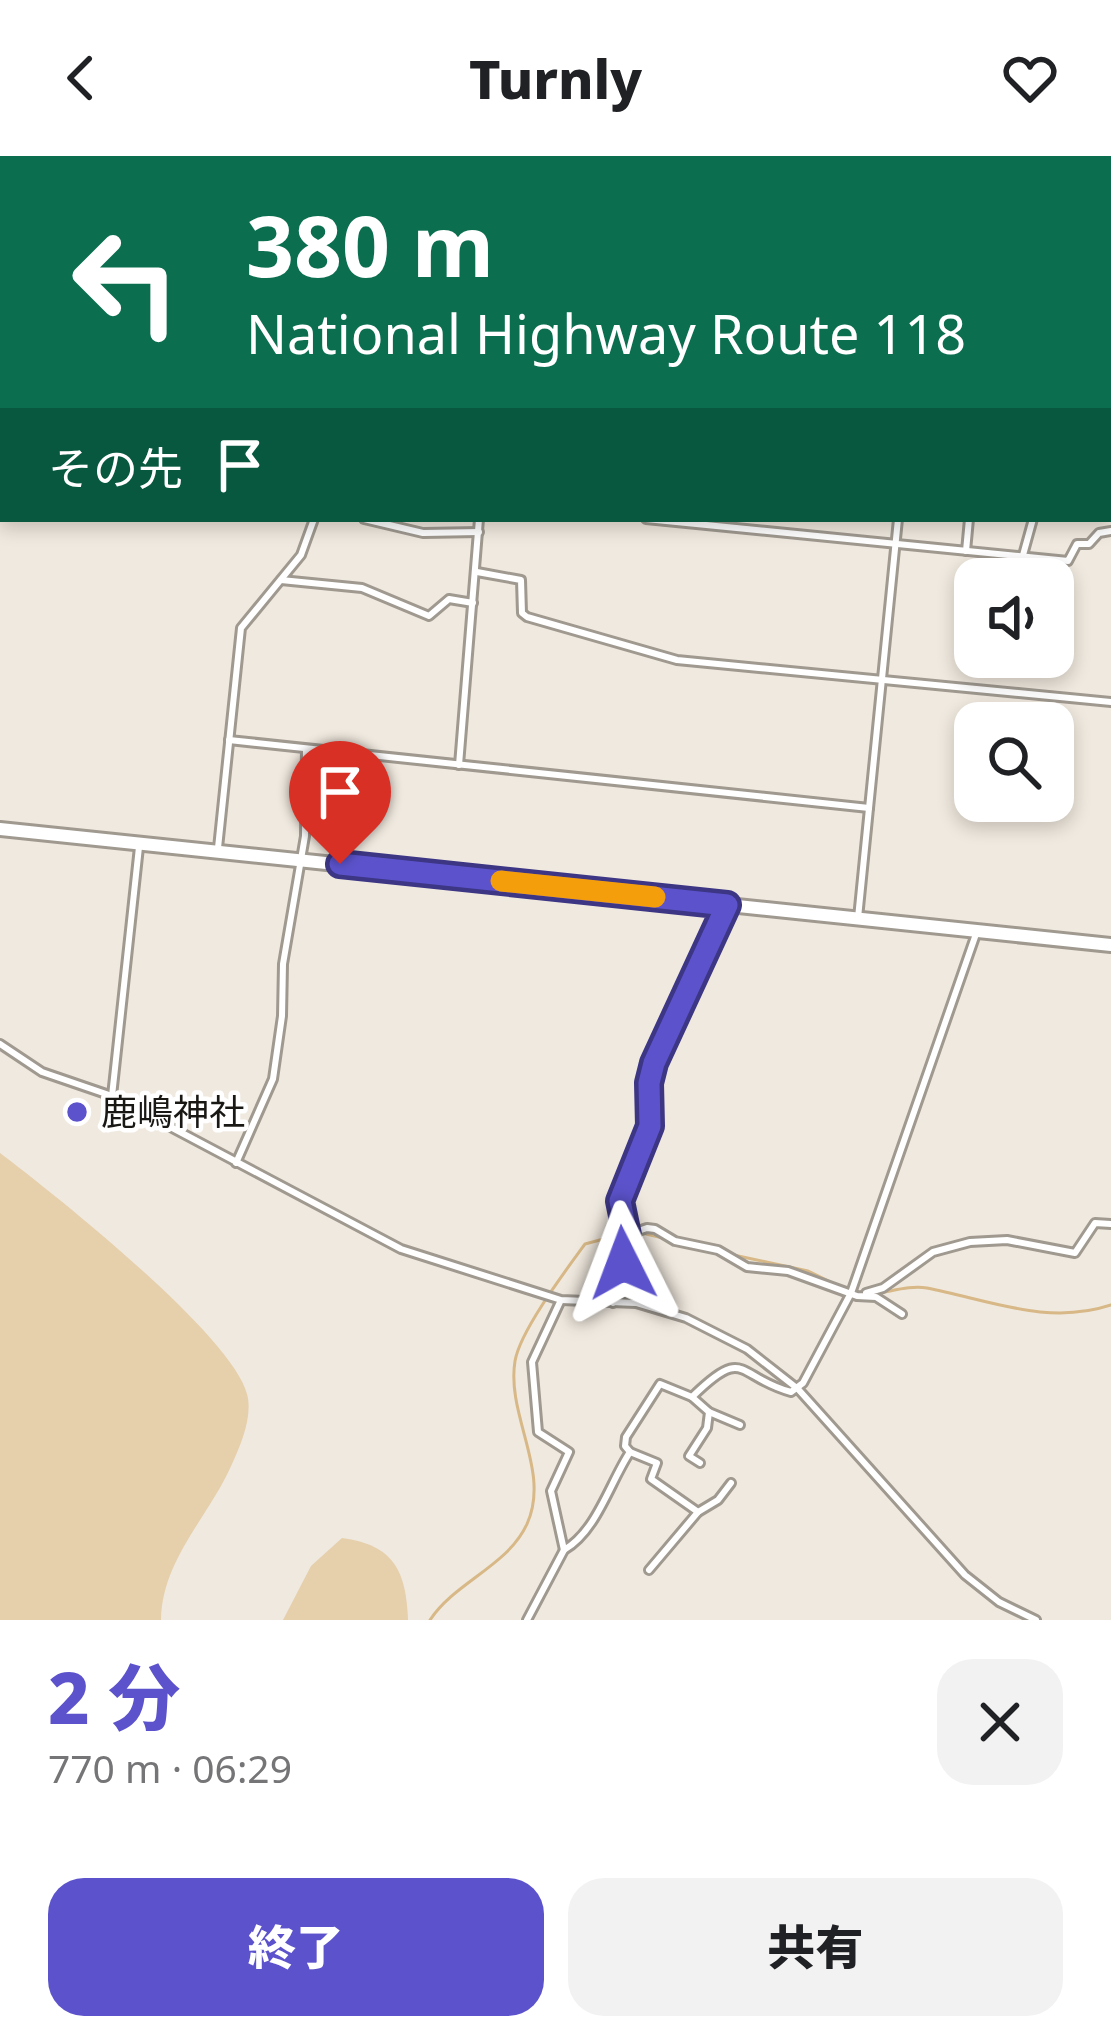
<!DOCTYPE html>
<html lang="ja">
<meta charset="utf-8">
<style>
:root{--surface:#fff;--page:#f2f2f2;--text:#202124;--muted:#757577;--accent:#5c53cc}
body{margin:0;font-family:"Noto Sans","Noto Sans JP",sans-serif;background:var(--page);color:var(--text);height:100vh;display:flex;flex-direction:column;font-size:45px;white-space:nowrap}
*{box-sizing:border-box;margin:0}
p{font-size:39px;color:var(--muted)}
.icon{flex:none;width:66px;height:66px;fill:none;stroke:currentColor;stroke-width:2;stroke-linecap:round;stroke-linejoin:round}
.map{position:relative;height:1464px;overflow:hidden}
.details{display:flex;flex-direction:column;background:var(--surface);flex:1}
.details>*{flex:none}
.banner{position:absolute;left:0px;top:0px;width:1113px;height:366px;box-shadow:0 6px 18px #0003;background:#0b6e4f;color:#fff;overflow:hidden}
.controls{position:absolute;left:954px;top:402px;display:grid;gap:24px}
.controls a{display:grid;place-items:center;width:120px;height:120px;border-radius:24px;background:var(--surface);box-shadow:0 6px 18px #0003;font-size:60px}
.pin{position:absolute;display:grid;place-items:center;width:102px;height:102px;color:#fff;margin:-123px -51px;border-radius:50% 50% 50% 0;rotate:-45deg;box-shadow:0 0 12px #0007}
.pin .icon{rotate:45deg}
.me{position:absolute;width:132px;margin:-66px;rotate:357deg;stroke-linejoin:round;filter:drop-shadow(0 0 9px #0008)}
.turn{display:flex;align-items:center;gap:42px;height:252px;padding:0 48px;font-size:54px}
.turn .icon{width:156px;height:156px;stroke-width:2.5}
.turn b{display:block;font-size:84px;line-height:102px}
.then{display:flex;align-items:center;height:114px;padding:0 48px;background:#0003;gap:24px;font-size:45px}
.round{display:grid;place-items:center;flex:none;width:126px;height:126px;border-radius:36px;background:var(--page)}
.head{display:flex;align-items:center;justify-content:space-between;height:204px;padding:0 48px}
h1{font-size:72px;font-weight:800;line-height:90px;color:var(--accent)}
.action{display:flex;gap:24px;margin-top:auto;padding:24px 48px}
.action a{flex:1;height:138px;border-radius:36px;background:var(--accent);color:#fff;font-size:48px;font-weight:800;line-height:138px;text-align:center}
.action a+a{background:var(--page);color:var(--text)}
header{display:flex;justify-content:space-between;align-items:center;height:156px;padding:0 48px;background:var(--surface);font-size:54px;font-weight:800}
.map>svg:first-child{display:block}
.green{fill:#e6cfab}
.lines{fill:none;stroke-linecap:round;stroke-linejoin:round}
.stream{stroke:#d7b886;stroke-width:3}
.minor-casing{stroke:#9f9990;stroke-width:12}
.trunk-casing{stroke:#9f9990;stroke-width:18}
.minor{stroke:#fff;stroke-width:6}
.trunk{stroke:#fff;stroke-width:12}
.rail-casing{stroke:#747069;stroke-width:8}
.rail{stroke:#fff;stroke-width:3;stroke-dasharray:9;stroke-linecap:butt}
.route-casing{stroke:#3c3685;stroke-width:30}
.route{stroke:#5c53cc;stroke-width:21}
.slow{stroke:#f59e0b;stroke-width:21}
.poi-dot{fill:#5c53cc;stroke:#fff;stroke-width:4.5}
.labels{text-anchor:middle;stroke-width:9;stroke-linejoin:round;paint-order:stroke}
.poi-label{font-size:36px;fill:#1a1814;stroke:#fff;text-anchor:start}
</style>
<header><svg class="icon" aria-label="back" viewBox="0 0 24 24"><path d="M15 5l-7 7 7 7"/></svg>Turnly<svg class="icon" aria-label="heart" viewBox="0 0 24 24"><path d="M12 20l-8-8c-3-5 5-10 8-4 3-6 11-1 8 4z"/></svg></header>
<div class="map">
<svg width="1111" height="1464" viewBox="0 0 1111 1464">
<rect width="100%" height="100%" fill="#f0e9df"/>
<g class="green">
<path d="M0,997c53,40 232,182 247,241 6,22 -6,50 -15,70 -23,53 -70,95 -71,156h-161z"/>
<path d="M342,1382c52,7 64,33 66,82h-125l28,-54z"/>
</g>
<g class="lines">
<g class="stream">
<polyline points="1110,173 1111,173"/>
<polyline points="642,1077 667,1083"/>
<polyline points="729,1098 808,1115 845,1133"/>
<path d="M872,1138c18,-2 37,-9 55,-6 62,12 121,38 184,17"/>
<path d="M430,1464c25,-38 78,-54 97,-96 24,-53 -21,-108 -12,-163 5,-30 51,-91 70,-117l41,-11"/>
</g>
<defs>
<g id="minor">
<polyline points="931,3 932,0"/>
<polyline points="0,157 3,158"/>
<polyline points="1110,165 1111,165"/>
<polyline points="1110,274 1111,274"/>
<polyline points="0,278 3,274"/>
<polyline points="364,363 423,377 479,376"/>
<polyline points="646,363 1068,405 1077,388 1089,388 1099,377 1111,375"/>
<polyline points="966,395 969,363"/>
<polyline points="1023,399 1033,363"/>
<polyline points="477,416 521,424 522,457 527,461 677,504 1111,546"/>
<polyline points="281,424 362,432 429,460 449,443 473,447"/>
<polyline points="229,584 869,652"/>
<polyline points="459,609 479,363"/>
<polyline points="218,692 241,472 301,399 314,363"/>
<polyline points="858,762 898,363"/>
<polyline points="0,888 42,916 112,940 401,1093 561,1144 636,1147 686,1162 747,1193 798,1233 965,1419 999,1446 1036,1464"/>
<polyline points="112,940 139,691"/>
<polyline points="236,1007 273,923 282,860 283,808 305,680 306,593"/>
<polyline points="627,1079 647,1072 655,1073 675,1085 718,1094 747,1111 788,1115 857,1140 876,1141 902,1158"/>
<polyline points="866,1137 883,1132 933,1096 970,1086 1007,1084 1075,1097 1095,1067 1111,1068"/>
<polyline points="560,1146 532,1206 538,1276 569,1296 551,1335 564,1394"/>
<polyline points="613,1147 627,1079 620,1045 650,970 649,927 654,907 726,750"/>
<polyline points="692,1241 709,1256 707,1272 689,1300 700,1307"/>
<polyline points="709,1256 740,1269"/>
<polyline points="630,1296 657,1307 651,1323 698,1356"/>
<polyline points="649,1414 698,1356 718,1344 731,1327"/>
<path d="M527,1464l37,-70c33,-19 46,-68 66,-98l-5,-6 1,-9 34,-53 32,13c54,-53 44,-20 99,-5l12,-9 48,-90 125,-359"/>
</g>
<polyline id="trunk" points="0,673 1111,789"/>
</defs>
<use href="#minor" class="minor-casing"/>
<use href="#trunk" class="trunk-casing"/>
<use href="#minor" class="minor"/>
<use href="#trunk" class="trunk"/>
<defs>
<g id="rail">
<polyline points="0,77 3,77"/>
<polyline points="1110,183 1111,183"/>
</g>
</defs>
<use href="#rail" class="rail-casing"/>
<use href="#rail" class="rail"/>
</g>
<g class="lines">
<defs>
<polyline id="route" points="340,708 727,749 654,907 649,927 650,970 620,1045 627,1079 623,1107"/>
</defs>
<use href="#route" class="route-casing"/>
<use href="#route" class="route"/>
<polyline class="slow" points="501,725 655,741"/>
</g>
<circle class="poi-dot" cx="77" cy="956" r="12"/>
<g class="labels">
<g class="poi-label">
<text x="101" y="969">鹿嶋神社</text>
</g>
</g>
</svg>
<div class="controls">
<a><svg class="icon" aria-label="sound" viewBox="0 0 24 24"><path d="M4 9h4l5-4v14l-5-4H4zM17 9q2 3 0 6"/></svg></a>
<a><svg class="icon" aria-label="search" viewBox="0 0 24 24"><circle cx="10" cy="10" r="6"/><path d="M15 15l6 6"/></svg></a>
</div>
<div class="pin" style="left:340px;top:708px;background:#d93025"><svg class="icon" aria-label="arrive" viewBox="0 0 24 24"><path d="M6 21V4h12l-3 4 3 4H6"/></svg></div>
<svg class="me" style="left:623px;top:1107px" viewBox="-20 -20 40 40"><path d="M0-17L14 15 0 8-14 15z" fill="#5c53cc" stroke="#fff" stroke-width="4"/></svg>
<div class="banner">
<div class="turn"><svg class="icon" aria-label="left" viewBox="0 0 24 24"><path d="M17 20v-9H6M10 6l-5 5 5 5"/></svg><div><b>380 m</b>National Highway Route 118</div></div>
<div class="then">その先<svg class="icon" aria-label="arrive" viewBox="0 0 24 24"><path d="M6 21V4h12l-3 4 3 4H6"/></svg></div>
</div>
</div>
<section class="details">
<div class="head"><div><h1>2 分</h1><p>770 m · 06:29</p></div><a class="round"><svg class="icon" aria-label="close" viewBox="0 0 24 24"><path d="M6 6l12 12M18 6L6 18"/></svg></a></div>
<div class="action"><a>終了</a><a>共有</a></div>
</section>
